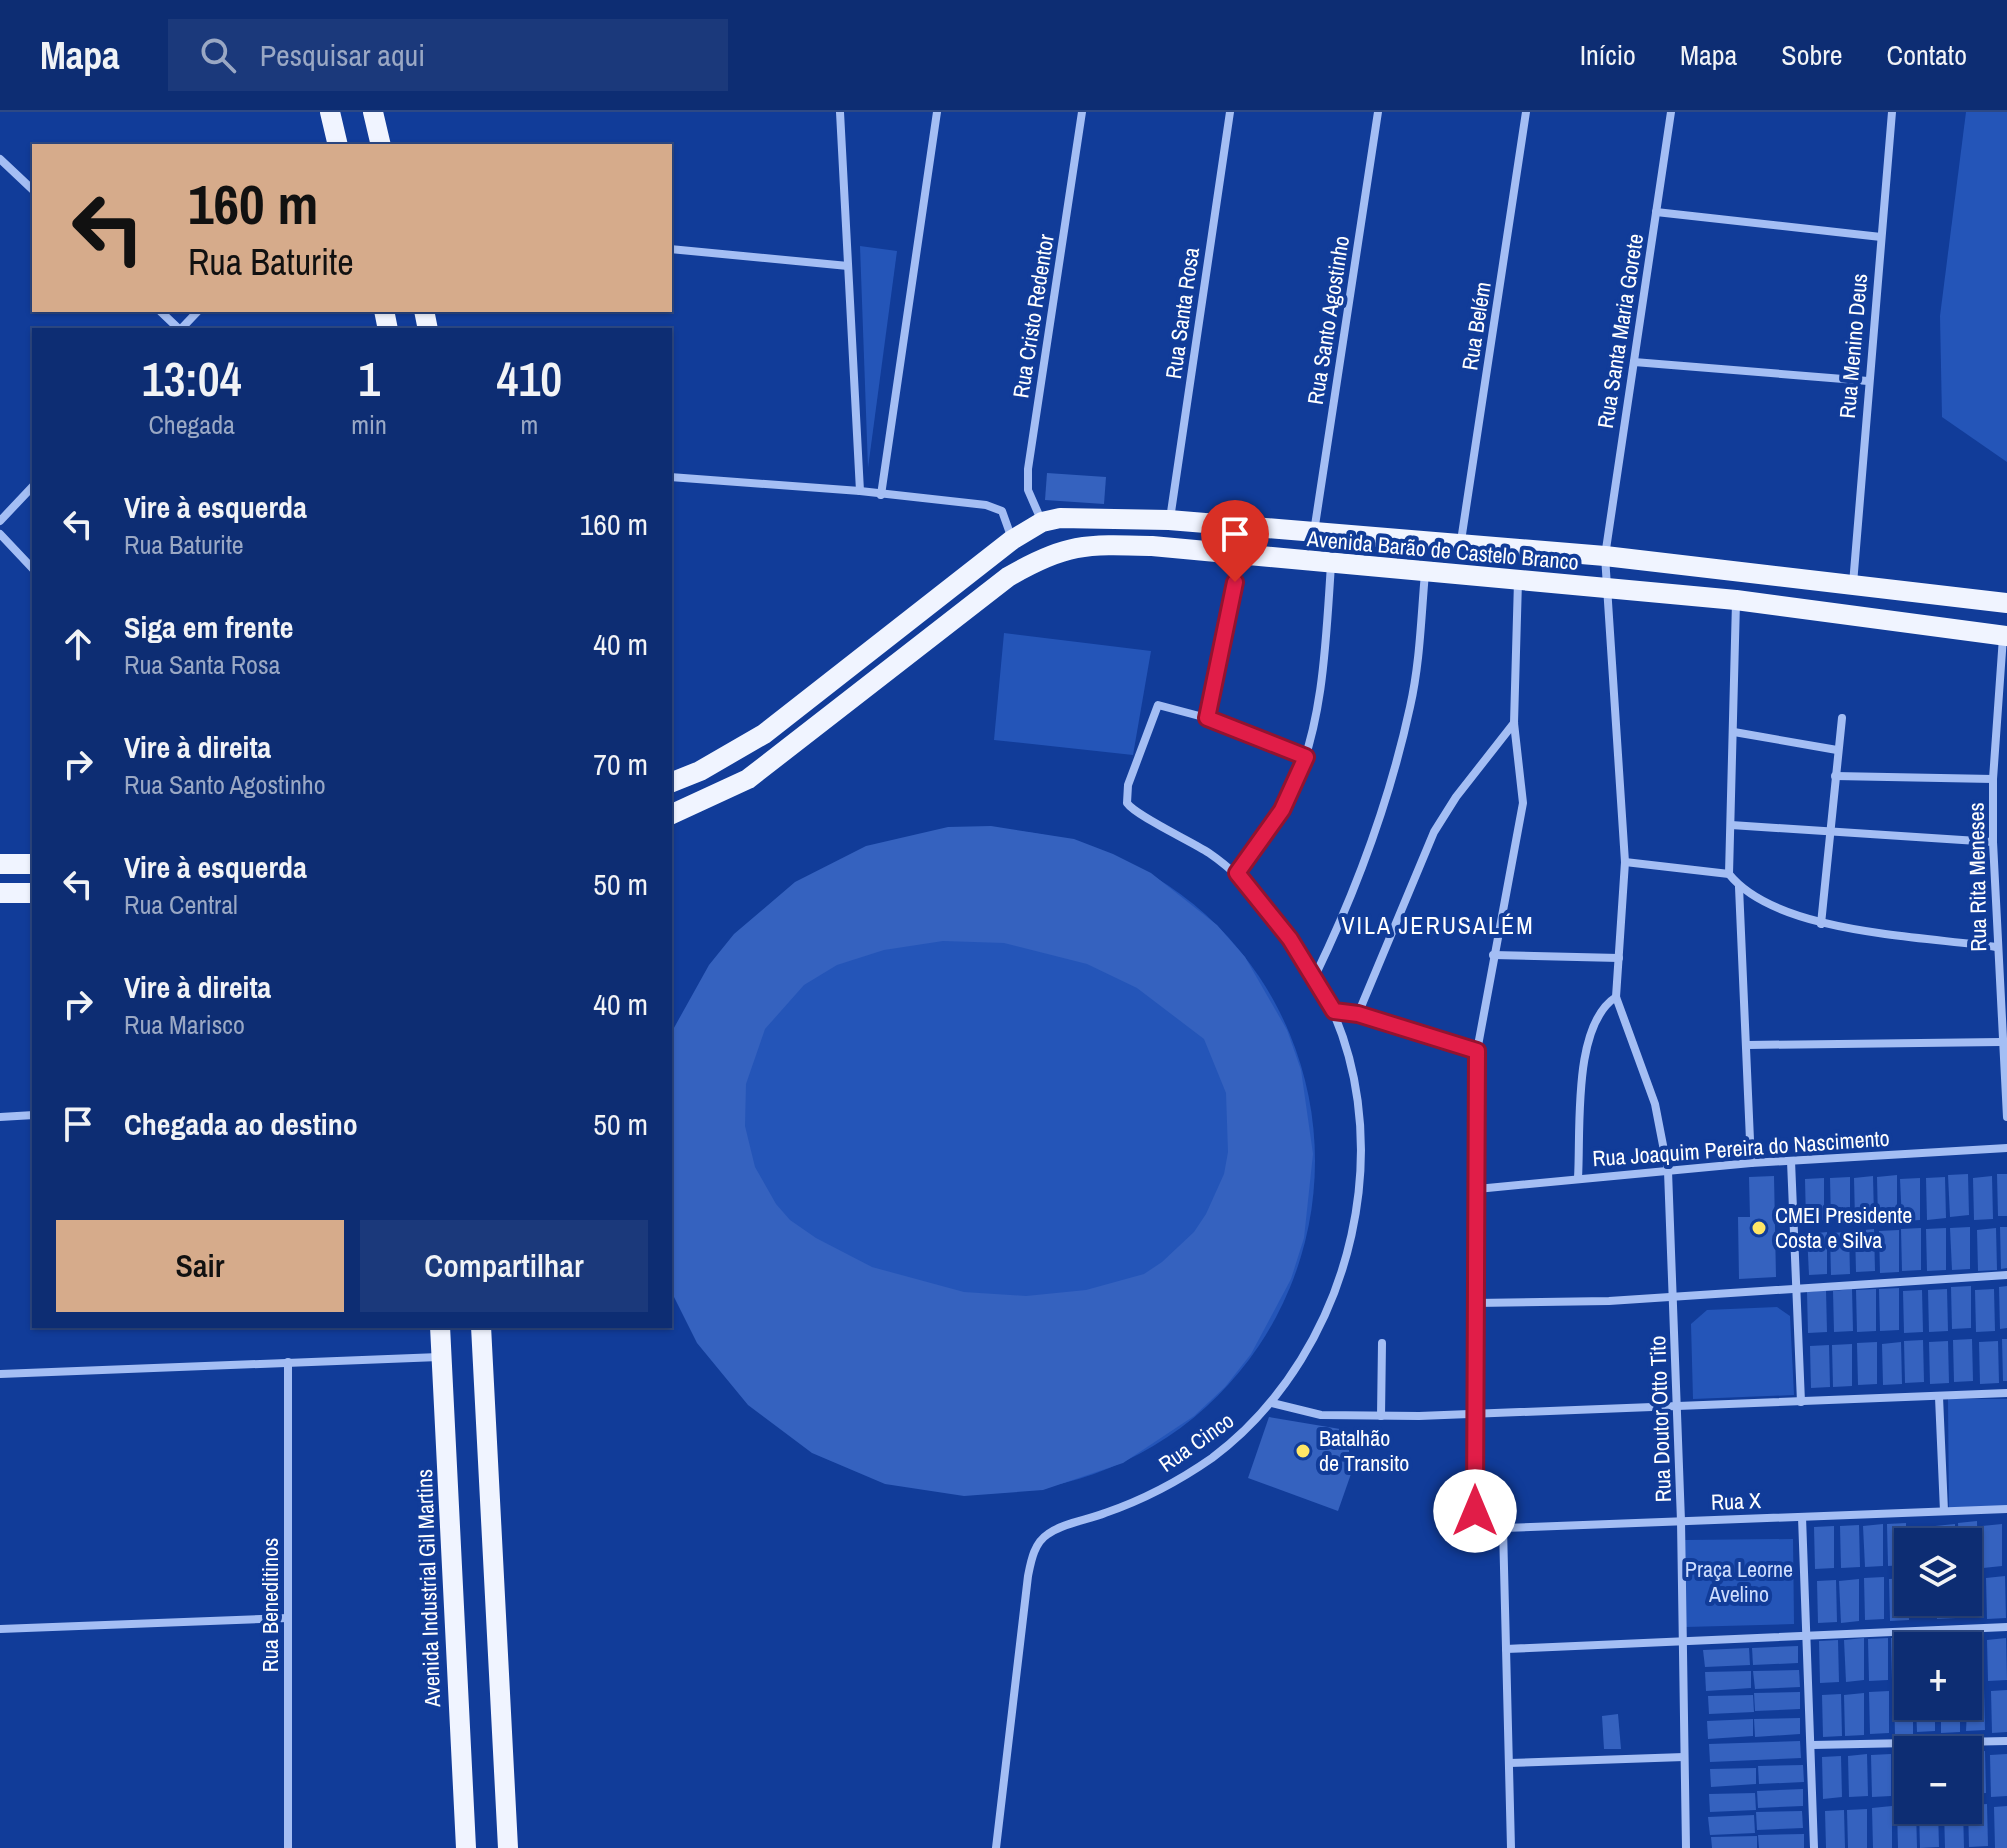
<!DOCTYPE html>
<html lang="pt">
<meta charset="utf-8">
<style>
:root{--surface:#0d2d73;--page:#1b397b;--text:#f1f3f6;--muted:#9aa8c4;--line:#2d4985;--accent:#d6ab8b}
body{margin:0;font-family:"Archivo Narrow",sans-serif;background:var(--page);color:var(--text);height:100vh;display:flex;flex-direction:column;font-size:30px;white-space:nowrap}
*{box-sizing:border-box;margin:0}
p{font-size:26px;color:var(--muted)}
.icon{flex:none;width:44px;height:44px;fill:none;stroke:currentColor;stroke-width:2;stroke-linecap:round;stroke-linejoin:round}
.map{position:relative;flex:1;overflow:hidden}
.details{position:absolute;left:32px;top:216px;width:640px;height:1000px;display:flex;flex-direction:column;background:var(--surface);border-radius:0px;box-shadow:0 2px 6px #0004,0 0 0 2px var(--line)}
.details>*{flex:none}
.hud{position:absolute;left:32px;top:32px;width:640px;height:168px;border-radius:0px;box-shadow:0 2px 6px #0004,0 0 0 2px var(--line);background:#d6ab8b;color:#111;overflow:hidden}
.tools{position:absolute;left:1894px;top:1416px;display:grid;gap:16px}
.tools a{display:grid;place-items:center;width:88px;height:88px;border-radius:0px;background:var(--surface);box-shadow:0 2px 6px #0004,0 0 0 2px var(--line);font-size:40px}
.pin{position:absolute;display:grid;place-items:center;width:68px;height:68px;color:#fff;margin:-82px -34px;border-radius:50% 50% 50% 0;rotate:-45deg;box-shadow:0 0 8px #0007}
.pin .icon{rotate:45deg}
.me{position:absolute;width:88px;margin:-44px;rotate:0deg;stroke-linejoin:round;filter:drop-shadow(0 0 6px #0008)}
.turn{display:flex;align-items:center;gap:28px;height:168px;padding:0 24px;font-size:36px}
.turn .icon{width:104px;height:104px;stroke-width:2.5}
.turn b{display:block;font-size:56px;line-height:68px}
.eta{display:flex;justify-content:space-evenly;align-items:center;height:136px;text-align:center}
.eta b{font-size:48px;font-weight:600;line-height:56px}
.action{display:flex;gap:16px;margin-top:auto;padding:16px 24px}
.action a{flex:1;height:92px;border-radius:0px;background:var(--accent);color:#111;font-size:32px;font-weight:600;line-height:92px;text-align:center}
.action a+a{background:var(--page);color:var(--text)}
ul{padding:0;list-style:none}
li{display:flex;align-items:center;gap:24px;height:120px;padding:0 24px}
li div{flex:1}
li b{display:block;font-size:30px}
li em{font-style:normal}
header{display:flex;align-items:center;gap:48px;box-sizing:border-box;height:112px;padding:0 40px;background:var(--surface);border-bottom:2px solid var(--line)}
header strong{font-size:38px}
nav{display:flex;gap:44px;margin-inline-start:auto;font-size:28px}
.search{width:560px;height:72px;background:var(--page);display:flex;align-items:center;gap:20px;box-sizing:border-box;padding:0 28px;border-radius:0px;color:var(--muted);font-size:30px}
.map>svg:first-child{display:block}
.green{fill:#2455b8}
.building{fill:#3562bf;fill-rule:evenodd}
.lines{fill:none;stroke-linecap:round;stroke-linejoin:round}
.street{stroke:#a4bef4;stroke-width:8}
.primary{stroke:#f0f4ff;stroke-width:20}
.route-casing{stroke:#92132f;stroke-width:20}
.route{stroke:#e11d48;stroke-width:14}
.poi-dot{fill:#ffe666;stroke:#113c99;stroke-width:3}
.labels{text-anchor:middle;stroke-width:8;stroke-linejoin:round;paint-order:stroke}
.street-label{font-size:22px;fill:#fff;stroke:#113c99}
.poi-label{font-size:22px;fill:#fff;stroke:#113c99;text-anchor:start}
.park-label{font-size:22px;fill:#ccdcfe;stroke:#113c99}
.neighbourhood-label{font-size:24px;letter-spacing:2px;fill:#fff;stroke:#113c99}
</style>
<header>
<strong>Mapa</strong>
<div class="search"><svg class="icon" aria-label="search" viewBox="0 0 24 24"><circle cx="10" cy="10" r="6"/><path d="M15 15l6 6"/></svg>Pesquisar aqui</div>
<nav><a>Início</a><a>Mapa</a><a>Sobre</a><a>Contato</a></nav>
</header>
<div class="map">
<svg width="2007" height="1736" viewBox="0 0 2007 1736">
<rect width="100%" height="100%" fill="#113c99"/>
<g class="green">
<polygon points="1966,0 2007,0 2007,350 1942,305 1940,204"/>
<polygon points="860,134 897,139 868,356"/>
<polygon points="1004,521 1151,539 1133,643 994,628"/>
<circle cx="983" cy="1049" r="332"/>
<polygon points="1777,1195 1790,1204 1794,1283 1693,1287 1691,1212 1707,1198"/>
<polygon points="1948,1287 2007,1287 2007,1396 1949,1397"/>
<polygon points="1793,1427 1794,1512 1685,1515 1685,1428"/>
</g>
<g class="building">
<polygon points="1047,361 1106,365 1104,392 1045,388"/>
<path d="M991,714l83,13 39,15 38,19 66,52 28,32 42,73 14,40 12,84 -9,84 -13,41 -40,75 -26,33 -31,29 -71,47 -80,27 -79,6 -79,-12 -73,-31 -64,-48 -51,-62 -27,-54v-254l39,-70 25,-31 61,-52 71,-36 82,-19zM943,829l61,2 83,21 50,24 67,51 22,54 2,59 -4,22 -18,40 -12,18 -32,30 -18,12 -58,16 -60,6 -62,-4 -92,-25 -56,-29 -26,-18 -14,-16 -21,-37 -10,-41 1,-42 19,-55 39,-44 33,-20 47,-15z"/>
<polygon points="1968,1062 1969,1103 1950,1105 1948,1063"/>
<polygon points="1997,1062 2007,1062 2007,1104 1998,1104"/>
<polygon points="1897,1063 1897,1106 1878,1107 1877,1065"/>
<polygon points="1774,1064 1776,1165 1739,1167 1738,1105 1750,1105 1749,1065"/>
<polygon points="1873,1064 1874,1106 1855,1107 1854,1066"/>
<polygon points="1992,1064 1993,1107 1974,1108 1973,1066"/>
<polygon points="1850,1065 1850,1107 1831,1108 1830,1066"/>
<polygon points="1945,1065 1946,1106 1927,1108 1926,1066"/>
<polygon points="1824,1066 1824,1108 1806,1109 1805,1067"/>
<polygon points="1920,1066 1920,1108 1902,1109 1900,1067"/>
<polygon points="1970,1115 1970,1157 1952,1158 1950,1116"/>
<polygon points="2000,1115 2007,1115 2007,1156 2001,1157"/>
<polygon points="1921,1116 1921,1158 1902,1159 1901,1117"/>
<polygon points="1946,1116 1946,1158 1927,1159 1926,1117"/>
<polygon points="1996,1116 1997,1158 1978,1159 1977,1118"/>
<polygon points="1874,1117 1875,1159 1856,1160 1855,1119"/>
<polygon points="1899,1118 1899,1160 1880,1161 1879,1119"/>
<polygon points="1827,1120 1827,1162 1809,1163 1807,1122"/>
<polygon points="1849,1120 1850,1162 1831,1163 1830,1121"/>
<polygon points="1971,1174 1971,1216 1952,1217 1951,1175"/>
<polygon points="2007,1174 2007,1216 2000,1217 1999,1175"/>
<polygon points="1899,1176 1899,1218 1880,1219 1879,1177"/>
<polygon points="1852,1177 1853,1219 1834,1220 1833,1179"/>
<polygon points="1876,1177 1876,1219 1857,1220 1856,1178"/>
<polygon points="1947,1177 1948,1219 1929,1220 1928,1178"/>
<polygon points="1994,1177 1995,1219 1976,1220 1975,1178"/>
<polygon points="1826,1178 1827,1220 1808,1221 1807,1180"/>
<polygon points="1922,1178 1923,1220 1904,1221 1903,1179"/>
<polygon points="1972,1227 1973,1269 1954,1270 1953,1228"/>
<polygon points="2002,1227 2007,1227 2007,1269 2003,1269"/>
<polygon points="1923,1228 1924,1270 1905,1271 1904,1229"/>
<polygon points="1948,1229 1949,1271 1930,1272 1929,1230"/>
<polygon points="1998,1229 1999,1271 1980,1272 1979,1230"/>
<polygon points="1877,1230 1877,1272 1858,1273 1857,1231"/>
<polygon points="1901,1230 1902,1272 1883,1273 1882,1232"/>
<polygon points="1852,1232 1852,1274 1833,1275 1832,1233"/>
<polygon points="1829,1233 1830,1275 1811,1276 1810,1234"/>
<polygon points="1269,1305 1346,1318 1352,1359 1338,1399 1248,1366"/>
<polygon points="1977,1409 1978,1451 1968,1452 1968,1430 1959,1430 1958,1411"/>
<polygon points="1906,1411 1906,1453 1888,1454 1887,1412"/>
<polygon points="1883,1412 1883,1454 1865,1455 1863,1414"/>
<polygon points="1955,1412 1955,1430 1936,1430 1935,1414"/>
<polygon points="2002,1412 2002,1454 1983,1456 1982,1414"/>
<polygon points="1859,1413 1860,1455 1841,1456 1840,1414"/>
<polygon points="1834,1414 1834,1456 1815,1457 1814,1415"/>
<polygon points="1929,1414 1930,1430 1910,1430 1910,1415"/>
<polygon points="1979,1462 1980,1504 1961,1506 1961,1490 1968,1490 1968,1463"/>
<polygon points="2005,1464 2006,1506 1987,1507 1986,1466"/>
<polygon points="1884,1465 1884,1507 1865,1508 1864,1466"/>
<polygon points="1908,1466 1909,1508 1890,1509 1889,1467"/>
<polygon points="1859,1467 1859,1509 1841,1511 1839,1469"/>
<polygon points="1836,1468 1837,1510 1818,1511 1817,1469"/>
<polygon points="1911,1490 1931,1490 1931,1505 1912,1506"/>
<polygon points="1936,1490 1955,1490 1956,1506 1937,1507"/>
<polygon points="1982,1523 1983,1565 1968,1566 1968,1534 1963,1534 1963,1524"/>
<polygon points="1911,1525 1908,1567 1892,1568 1891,1526"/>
<polygon points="1864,1526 1864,1568 1846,1570 1844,1528"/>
<polygon points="1888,1526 1888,1568 1869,1569 1868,1527"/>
<polygon points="1959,1526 1959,1534 1940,1534 1940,1527"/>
<polygon points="2006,1526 2007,1568 1988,1569 1987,1528"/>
<polygon points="1934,1527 1934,1534 1915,1534 1915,1528"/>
<polygon points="1838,1528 1839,1570 1820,1571 1819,1529"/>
<polygon points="1798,1534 1798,1551 1753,1553 1752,1536"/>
<polygon points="1749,1536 1750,1553 1705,1555 1703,1538"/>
<polygon points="1799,1558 1800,1575 1755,1577 1753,1559"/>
<polygon points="1751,1559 1751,1576 1706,1579 1705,1560"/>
<polygon points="1984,1576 1985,1618 1966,1619 1968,1577"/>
<polygon points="2007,1578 2007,1620 1992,1621 1991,1579"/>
<polygon points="1889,1579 1889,1621 1870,1622 1869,1580"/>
<polygon points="1800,1580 1800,1597 1755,1599 1754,1581"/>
<polygon points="1908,1580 1908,1594 1913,1594 1913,1622 1895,1623 1894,1581"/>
<polygon points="1864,1581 1864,1623 1845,1624 1844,1583"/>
<polygon points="1841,1582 1842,1624 1823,1625 1822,1583"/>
<polygon points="1753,1583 1754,1600 1709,1602 1708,1584"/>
<polygon points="1916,1594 1935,1594 1935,1619 1917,1620"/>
<polygon points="1941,1594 1960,1594 1960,1620 1941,1621"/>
<polygon points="1618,1602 1621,1637 1604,1637 1602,1604"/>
<polygon points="1800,1606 1800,1622 1755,1625 1754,1607"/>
<polygon points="1753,1607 1753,1624 1708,1627 1707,1609"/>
<polygon points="1800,1629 1801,1646 1710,1650 1709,1632"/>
<polygon points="1985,1639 1986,1681 1968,1682 1968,1640"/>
<polygon points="1908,1641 1908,1683 1896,1684 1895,1642"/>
<polygon points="1867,1642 1868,1684 1849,1685 1848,1644"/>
<polygon points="1891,1642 1891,1684 1872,1685 1871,1643"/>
<polygon points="2007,1642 2007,1684 1991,1685 1990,1643"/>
<polygon points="1841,1644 1842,1685 1823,1687 1822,1645"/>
<polygon points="1803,1653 1804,1670 1759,1672 1758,1654"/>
<polygon points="1756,1656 1756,1672 1711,1675 1710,1657"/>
<polygon points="1803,1677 1803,1694 1758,1696 1757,1679"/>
<polygon points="1755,1681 1756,1698 1710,1700 1709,1682"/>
<polygon points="1987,1692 1988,1734 1969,1735 1968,1693"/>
<polygon points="1892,1694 1892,1736 1873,1736 1872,1696"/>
<polygon points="2007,1694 2007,1736 1995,1736 1994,1695"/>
<polygon points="1908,1696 1916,1698 1917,1736 1898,1736 1897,1697"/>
<polygon points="1867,1697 1867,1736 1848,1736 1847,1698"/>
<polygon points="1844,1698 1845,1736 1826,1736 1825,1699"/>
<polygon points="1919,1698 1938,1698 1939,1735 1920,1736"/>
<polygon points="1944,1698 1963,1698 1964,1736 1945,1736"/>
<polygon points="1802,1699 1803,1716 1757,1718 1756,1700"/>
<polygon points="1754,1703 1755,1721 1710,1723 1708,1705"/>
<polygon points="1804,1722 1804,1736 1759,1736 1758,1723"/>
<polygon points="1757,1724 1757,1736 1712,1736 1711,1725"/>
</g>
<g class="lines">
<g class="street">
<polyline points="840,0 860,379"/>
<polyline points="1671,0 1605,444 1625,750 1616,885 1655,992 1668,1059 1681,1409 1686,1736"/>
<polyline points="0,47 34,79"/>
<polyline points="1656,100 1881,125"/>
<polyline points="670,137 848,154"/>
<polyline points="159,198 180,218"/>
<polyline points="180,218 199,198"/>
<polyline points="1634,250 1868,269"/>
<polyline points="670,365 860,379 986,393 1002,399 1012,427"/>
<polyline points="881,383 937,0"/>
<polyline points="1170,407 1230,0"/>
<polyline points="0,409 34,373"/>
<polyline points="1042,410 1028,378 1028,357 1082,0"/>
<polyline points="1314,420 1378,0"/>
<polyline points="0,422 34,458"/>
<polyline points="1461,429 1526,0"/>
<polyline points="1518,469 1514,611 1523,691 1477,939 1476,1406 1485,1414 1503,1416 2007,1397"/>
<polyline points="1853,472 1892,0"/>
<path d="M1736,490l-7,272c48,60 193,62 267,73"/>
<polyline points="2003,525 1993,667 1993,730 2007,1005"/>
<polyline points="1207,606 1240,445"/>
<polyline points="1734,620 1837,638"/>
<polyline points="1835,664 1993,667"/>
<polyline points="1731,713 1993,730"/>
<polyline points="1625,750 1729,762"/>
<path d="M1237,761c21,-28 44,-55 58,-88 29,-67 31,-148 36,-220"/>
<polyline points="1739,775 1751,1051"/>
<polyline points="1821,812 1842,606"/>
<polyline points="1493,843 1619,846"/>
<path d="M1315,864c41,-85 75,-177 95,-269 10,-44 11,-89 15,-134"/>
<polyline points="1334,899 1358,902 1434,720 1456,685 1514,611"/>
<polyline points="1358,902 1477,939"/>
<polyline points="1748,933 2001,930"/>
<polyline points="0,1005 34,1003"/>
<polyline points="1791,1049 1801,1290"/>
<path d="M1578,1066c3,-48 -6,-153 38,-181"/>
<polyline points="1477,1077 1751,1051 2007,1036"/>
<polyline points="1475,1191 1609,1189 2007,1163"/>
<polyline points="0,1262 439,1245"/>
<polyline points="1939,1285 1944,1399"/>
<polyline points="1272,1291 1321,1303 1419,1304 2007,1281"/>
<polyline points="1381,1304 1382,1231"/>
<polyline points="1802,1405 1814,1736"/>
<polyline points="1503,1416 1511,1736"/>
<polyline points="0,1517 288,1506"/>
<polyline points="1506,1537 2007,1515"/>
<polyline points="1812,1633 2007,1629"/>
<polyline points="1509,1651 1684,1645"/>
<polyline points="288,1736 288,1250"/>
<path d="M996,1736l32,-272c3,-15 6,-33 20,-42 15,-11 40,-14 57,-21 38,-13 74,-32 107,-55 142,-106 196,-328 102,-483 -27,-45 -61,-92 -105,-122 -18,-12 -73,-37 -82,-50l1,-18 30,-80 49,13 99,39"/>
</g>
<g class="primary">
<polyline points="330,0 338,34"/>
<polyline points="373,0 381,34"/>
<polyline points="384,198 388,218"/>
<polyline points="424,198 428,218"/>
<polyline points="670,671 700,659 764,622 1012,428 1042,410 1060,406 1169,408 1605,444 2007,491"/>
<path d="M670,703l78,-36 260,-202c58,-34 78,-33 144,-31l584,54 271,36"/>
<polyline points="0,752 34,752"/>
<polyline points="0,781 34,781"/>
<polyline points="440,1214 466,1736"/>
<polyline points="481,1214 508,1736"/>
</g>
</g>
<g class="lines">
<defs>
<polyline id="route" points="1235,470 1207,606 1306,645 1282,698 1237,761 1290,827 1334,899 1358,902 1477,939 1475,1399"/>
</defs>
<use href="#route" class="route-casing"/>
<use href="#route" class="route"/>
</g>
<g class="poi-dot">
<circle cx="1759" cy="1116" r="8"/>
<circle cx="1303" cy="1339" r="8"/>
</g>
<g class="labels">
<g class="street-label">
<text transform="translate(1182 201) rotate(-82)" y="8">Rua Santa Rosa</text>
<text transform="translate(1033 204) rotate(-81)" y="8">Rua Cristo Redentor</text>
<text transform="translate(1328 208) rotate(-81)" y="8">Rua Santo Agostinho</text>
<text transform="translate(1476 214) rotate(-81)" y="8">Rua Belém</text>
<text transform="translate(1620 219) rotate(-81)" y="8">Rua Santa Maria Gorete</text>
<text transform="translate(1853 234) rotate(-85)" y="8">Rua Menino Deus</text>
<text transform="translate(1443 438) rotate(5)" y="8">Avenida Barão de Castelo Branco</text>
<text transform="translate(1977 765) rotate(-91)" y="8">Rua Rita Meneses</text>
<text transform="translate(1741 1036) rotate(-4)" y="8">Rua Joaquim Pereira do Nascimento</text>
<text transform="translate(1660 1307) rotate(-92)" y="8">Rua Doutor Otto Tito</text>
<text transform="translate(1196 1330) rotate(-35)" y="8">Rua Cinco</text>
<text transform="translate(1736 1389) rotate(-2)" y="8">Rua X</text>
<text transform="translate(428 1476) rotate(-92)" y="8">Avenida Industrial Gil Martins</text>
<text transform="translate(270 1493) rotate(-90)" y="8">Rua Beneditinos</text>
</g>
<g class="poi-label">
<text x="1775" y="1111">CMEI Presidente<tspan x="1775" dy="25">Costa e Silva</tspan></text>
<text x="1319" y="1334">Batalhão<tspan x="1319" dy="25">de Transito</tspan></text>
</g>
<g class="park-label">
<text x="1739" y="1465">Praça Leorne<tspan x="1739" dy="25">Avelino</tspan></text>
</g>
<g class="neighbourhood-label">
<text x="1438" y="822">VILA JERUSALÉM</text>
</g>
</g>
</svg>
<div class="tools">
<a><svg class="icon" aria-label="layers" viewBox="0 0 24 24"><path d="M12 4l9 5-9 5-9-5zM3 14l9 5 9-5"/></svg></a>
<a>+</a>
<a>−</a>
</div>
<div class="pin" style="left:1235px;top:470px;background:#d93025"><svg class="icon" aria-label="arrive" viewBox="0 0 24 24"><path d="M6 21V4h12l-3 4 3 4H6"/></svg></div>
<svg class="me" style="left:1475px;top:1399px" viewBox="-20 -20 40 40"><circle r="19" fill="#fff"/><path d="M0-13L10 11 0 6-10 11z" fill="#e11d48"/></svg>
<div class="hud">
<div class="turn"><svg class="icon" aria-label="left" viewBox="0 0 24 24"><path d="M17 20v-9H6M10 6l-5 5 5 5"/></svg><div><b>160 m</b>Rua Baturite</div></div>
</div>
<section class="details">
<div class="eta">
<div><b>13:04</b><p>Chegada</p></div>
<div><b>1</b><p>min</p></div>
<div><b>410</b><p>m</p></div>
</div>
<ul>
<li><svg class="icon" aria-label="left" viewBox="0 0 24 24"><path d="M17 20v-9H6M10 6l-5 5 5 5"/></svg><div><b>Vire à esquerda</b><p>Rua Baturite</p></div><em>160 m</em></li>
<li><svg class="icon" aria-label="ahead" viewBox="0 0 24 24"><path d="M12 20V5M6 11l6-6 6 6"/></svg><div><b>Siga em frente</b><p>Rua Santa Rosa</p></div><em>40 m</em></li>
<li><svg class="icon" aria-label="right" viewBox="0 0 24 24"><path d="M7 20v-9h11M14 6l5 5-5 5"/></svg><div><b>Vire à direita</b><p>Rua Santo Agostinho</p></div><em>70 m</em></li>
<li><svg class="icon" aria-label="left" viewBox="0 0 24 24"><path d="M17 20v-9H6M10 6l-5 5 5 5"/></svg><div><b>Vire à esquerda</b><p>Rua Central</p></div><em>50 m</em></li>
<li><svg class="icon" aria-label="right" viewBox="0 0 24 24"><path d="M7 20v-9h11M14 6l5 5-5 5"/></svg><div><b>Vire à direita</b><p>Rua Marisco</p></div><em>40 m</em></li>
<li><svg class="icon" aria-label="arrive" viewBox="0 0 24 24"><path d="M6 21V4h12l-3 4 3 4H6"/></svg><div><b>Chegada ao destino</b></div><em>50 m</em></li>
</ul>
<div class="action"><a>Sair</a><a>Compartilhar</a></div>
</section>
</div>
